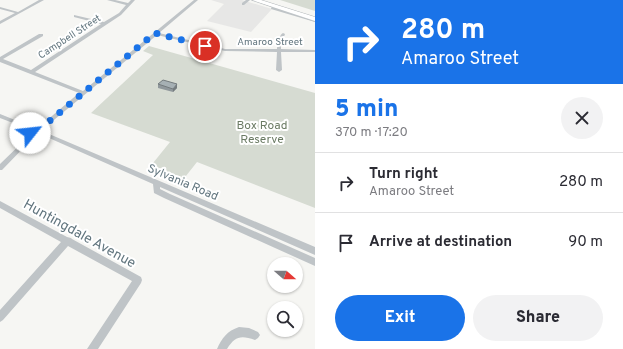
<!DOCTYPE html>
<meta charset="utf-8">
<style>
:root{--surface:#fff;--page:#f2f2f3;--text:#2b2b33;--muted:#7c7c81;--line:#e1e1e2;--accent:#1a73e8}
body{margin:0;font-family:Overpass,sans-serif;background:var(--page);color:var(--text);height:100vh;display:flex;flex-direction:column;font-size:15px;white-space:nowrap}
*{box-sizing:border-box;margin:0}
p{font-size:13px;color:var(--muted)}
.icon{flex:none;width:22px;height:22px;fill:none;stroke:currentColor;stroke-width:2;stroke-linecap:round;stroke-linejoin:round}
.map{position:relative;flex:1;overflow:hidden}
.sheet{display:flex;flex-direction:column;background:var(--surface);width:308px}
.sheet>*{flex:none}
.guide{background:#1a73e8;color:#fff;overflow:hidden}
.needle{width:26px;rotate:110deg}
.fabs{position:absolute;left:267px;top:257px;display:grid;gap:8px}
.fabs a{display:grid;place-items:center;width:36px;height:36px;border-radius:50%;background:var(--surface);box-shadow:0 1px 3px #0004;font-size:20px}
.pin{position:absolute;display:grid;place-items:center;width:34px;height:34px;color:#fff;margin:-17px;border:2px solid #fff;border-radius:50%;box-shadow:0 1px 4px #0007}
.me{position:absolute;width:44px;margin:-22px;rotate:61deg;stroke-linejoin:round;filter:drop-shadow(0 0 3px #0008)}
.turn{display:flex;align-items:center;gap:14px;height:84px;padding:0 20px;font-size:18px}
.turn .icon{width:52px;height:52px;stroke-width:2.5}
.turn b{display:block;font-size:28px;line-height:34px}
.round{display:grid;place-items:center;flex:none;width:42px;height:42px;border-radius:21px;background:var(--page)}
.overview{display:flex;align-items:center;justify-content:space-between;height:68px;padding:0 20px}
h1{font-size:24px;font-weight:800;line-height:30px;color:var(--accent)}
.action{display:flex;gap:8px;margin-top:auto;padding:8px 20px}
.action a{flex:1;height:46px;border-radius:24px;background:var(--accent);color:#fff;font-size:16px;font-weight:800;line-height:46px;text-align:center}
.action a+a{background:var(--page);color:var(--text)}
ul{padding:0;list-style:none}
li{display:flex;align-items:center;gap:12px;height:60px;padding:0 20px;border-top:1px solid var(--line)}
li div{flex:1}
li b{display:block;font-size:15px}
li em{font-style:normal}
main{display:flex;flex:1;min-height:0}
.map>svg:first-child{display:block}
.built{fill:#e7e7e6}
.green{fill:#d6dbd2}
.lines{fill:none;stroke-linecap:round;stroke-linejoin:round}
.highway-casing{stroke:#b0b5b8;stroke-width:1}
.minor{fill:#bfc4c7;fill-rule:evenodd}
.highway{fill:#fff;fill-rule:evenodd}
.wall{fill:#8f979b}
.shaded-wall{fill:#747b7e}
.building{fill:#a6b0b4;stroke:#747b7e}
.route{stroke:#1a73e8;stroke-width:7;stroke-dasharray:0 12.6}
.labels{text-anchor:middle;stroke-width:4;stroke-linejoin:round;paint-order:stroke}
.far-street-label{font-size:10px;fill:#61757e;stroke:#fff}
.park-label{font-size:12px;fill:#6b7b64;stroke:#fff}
.street-label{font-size:12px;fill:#61757e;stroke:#fff}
.near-street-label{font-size:14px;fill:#61757e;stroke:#fff}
</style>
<main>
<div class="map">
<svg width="315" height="349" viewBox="0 0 315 349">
<rect width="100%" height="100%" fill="#f6f6f3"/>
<polygon class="built" points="211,0 242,0 272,9 251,32 207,21 224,4"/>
<g class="green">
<polygon points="280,0 315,0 315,11"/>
<polygon points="149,46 315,93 315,208 197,162 182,181 149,168 170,142 91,113 153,55 143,51"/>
</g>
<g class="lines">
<defs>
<polygon id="highway" points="252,0 261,0 315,17 315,21"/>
</defs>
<use href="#highway" class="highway-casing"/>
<g class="minor">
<polygon points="39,0 44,0 0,24 0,21 15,13 0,9 0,7 18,12"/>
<path d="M107,0h8l13,3 3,-3h4l-14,15 -86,57 48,19 111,-91h4l-39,33 46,11 10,-10 2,1 -8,10 16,4h52c0,-5 2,-14 6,-16l2,1 -4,11v4l34,1v2h-34l1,18 -3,2 -3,-2 1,-18 -52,-1 -68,-16 -114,94h-4l-1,-1 1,-1 40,-34 -79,-31v-5l39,-23h4v2l-40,23 28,11 70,-46 -27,-7v-2l30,7 15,-9 7,-8z"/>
<polygon points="246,0 250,0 244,5 242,5 242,3"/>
<polygon points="272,5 274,5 274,7 315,20 315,22 271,9"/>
<polygon points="0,114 35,128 36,129 33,131 31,130 0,118"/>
<polygon points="42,131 315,247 315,255 160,187 160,189 170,194 315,258 315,266 164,198 154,193 153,184 40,134 39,133 40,132"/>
<polygon points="33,133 35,134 36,135 35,136 2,170 0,170 0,164 31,134"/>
<polygon points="0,201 67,237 71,238 72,239 141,277 142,280 141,283 98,349 87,349 132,281 68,246 3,320 0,322 0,310 61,242 0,208"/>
<path d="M239,327l10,1 9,4 2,3 -2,3 -3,2c-14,-5 -20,-4 -28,9h-10c5,-11 10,-18 22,-22z"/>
</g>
<use href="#highway" class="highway"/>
</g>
<polygon class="wall" points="158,84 177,88 173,92 158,88"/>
<polygon class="shaded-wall" points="177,84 177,88 173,92 173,89"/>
<polygon class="building" points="163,80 177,84 173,89 158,84"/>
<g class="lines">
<polyline class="route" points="30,133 34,128 41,128 155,33 205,46"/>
</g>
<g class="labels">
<g class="far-street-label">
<text transform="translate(69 36) rotate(-33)" y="4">Campbell Street</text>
<text x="270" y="45">Amaroo Street</text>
</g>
<g class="park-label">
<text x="262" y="129">Box Road<tspan x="262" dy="14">Reserve</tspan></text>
</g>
<g class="street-label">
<text transform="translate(183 182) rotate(23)" y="4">Sylvania Road</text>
</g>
<g class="near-street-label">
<text transform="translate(80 233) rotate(29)" y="5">Huntingdale Avenue</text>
</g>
</g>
</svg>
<div class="fabs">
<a><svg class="needle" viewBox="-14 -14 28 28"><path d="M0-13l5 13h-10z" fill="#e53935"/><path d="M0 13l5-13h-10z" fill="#7c7c81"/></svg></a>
<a><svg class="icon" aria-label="search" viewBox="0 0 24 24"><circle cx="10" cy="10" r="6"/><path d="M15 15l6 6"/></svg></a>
</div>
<div class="pin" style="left:205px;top:46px;background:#d93025"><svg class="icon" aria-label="arrive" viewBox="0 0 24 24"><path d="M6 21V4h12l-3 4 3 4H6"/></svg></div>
<svg class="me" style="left:30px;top:133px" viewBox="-20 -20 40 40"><circle r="19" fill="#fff"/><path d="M0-13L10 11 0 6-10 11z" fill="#1a73e8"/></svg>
</div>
<section class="sheet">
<div class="guide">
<div class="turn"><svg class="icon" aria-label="right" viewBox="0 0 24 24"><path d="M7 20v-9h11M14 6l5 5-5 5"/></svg><div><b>280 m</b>Amaroo Street</div></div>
</div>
<div class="overview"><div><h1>5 min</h1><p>370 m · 17:20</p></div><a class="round"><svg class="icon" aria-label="close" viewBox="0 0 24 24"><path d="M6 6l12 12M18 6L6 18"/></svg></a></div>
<ul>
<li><svg class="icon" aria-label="right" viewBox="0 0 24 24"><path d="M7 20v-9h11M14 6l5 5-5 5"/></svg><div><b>Turn right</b><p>Amaroo Street</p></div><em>280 m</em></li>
<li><svg class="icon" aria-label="arrive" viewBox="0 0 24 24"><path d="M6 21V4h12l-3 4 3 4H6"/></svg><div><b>Arrive at destination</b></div><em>90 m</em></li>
</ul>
<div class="action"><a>Exit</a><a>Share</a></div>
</section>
</main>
